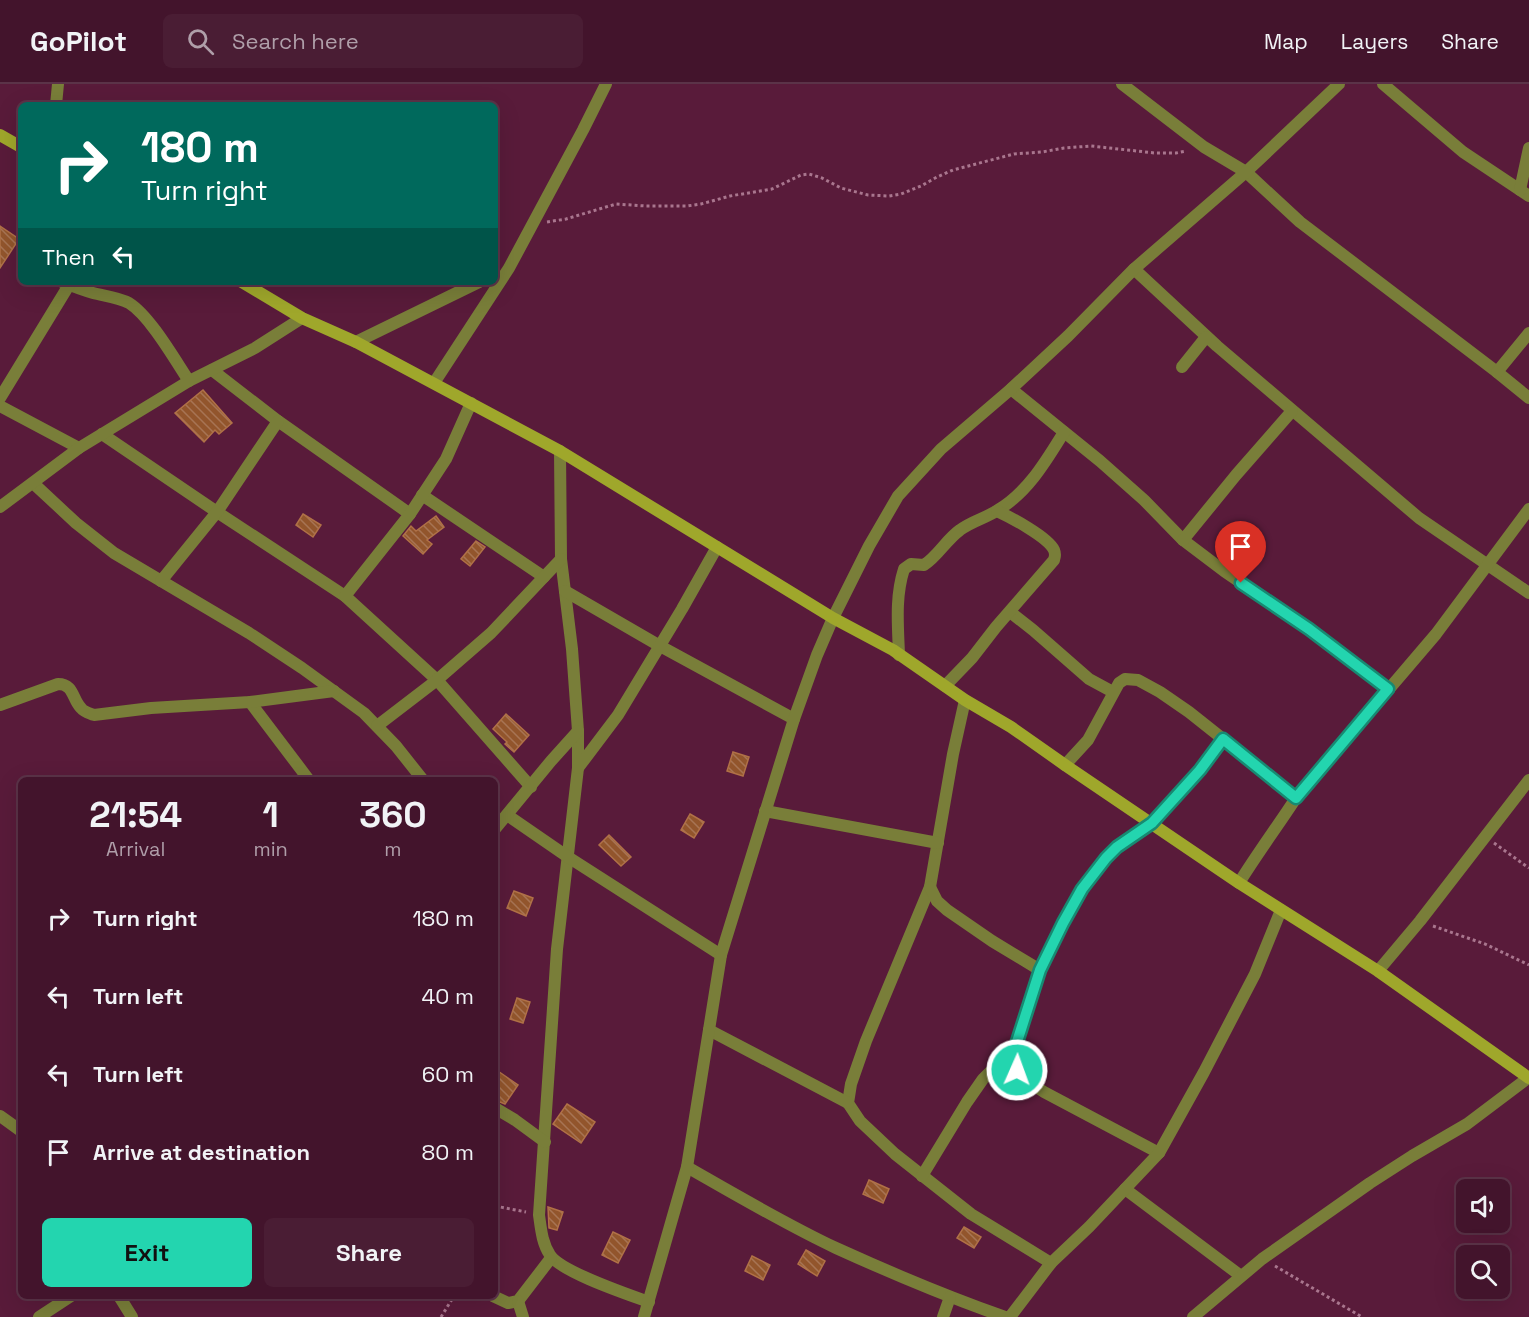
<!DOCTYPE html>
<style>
:root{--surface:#43142c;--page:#4a1d34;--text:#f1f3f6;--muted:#af9ea9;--line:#5b3348;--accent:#23d5af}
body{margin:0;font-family:"Space Grotesk",sans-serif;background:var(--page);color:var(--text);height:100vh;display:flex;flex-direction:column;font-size:22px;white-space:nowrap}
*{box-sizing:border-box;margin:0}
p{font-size:20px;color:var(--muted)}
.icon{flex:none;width:33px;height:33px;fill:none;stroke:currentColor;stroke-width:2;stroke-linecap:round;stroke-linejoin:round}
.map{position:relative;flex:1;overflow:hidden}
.drawer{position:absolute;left:18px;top:693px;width:480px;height:522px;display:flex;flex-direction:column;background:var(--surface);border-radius:9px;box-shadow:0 6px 24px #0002,0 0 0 2px var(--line)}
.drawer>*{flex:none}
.banner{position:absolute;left:18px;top:18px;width:480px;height:183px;border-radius:9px;box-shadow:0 6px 24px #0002,0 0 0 2px var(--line);background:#00695c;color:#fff;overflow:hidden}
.buttons{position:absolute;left:1456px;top:1095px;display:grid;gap:12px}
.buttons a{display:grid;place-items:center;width:54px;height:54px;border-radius:9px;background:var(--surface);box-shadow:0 6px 24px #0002,0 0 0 2px var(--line);font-size:30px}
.pin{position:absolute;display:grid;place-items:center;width:51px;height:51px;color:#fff;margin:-62px -26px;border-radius:50% 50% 50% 0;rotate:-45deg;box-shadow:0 0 6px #0007}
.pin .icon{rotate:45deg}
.me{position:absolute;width:66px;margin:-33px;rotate:2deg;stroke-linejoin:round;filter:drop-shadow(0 0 4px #0008)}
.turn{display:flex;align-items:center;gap:21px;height:126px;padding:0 24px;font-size:27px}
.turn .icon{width:78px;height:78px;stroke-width:2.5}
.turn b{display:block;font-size:42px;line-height:51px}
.then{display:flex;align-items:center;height:57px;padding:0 24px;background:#0003;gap:12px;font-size:22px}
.eta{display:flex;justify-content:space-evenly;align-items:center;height:102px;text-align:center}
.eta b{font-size:36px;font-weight:700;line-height:42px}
.primary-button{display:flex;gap:12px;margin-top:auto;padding:12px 24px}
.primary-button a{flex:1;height:69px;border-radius:9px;background:var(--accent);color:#111;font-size:24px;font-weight:700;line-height:69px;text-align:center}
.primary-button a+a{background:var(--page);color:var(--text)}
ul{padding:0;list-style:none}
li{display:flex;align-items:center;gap:18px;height:78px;padding:0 24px}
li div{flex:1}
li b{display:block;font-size:22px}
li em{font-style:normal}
header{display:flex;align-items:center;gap:36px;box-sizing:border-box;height:84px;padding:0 30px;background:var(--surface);border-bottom:2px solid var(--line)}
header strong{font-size:28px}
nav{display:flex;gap:33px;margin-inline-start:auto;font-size:21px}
.search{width:420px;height:54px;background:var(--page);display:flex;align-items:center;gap:15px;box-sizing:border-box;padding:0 21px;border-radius:9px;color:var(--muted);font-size:22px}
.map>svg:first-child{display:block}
.building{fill:url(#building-back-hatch);stroke:#b07147;stroke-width:1.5}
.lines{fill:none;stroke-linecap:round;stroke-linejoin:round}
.path{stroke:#a9768e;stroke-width:3;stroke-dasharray:3 3;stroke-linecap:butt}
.street{stroke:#797e39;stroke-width:12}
.secondary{stroke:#9fa72b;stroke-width:12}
.route-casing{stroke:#178a72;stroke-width:15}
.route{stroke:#23d5af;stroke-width:10}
</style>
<header>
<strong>GoPilot</strong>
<div class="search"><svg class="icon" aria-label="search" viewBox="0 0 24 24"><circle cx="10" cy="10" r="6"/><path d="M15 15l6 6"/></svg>Search here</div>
<nav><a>Map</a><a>Layers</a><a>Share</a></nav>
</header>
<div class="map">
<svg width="1529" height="1233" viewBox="0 0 1529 1233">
<defs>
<pattern id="building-back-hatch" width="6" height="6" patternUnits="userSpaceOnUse" patternTransform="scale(1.5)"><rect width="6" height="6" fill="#92552c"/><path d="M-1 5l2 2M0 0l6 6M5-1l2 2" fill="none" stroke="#a77454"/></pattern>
</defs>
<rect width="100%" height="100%" fill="#591b3a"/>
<g class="building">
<polygon points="0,142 19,155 0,184"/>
<polygon points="203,306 232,339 219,350 215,346 204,358 175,329"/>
<polygon points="303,430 321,441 313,453 296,441"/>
<polygon points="436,432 444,443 427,456 432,460 423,470 403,452 411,442 416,447"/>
<polygon points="476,457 485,463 470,482 461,475"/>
<polygon points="506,630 529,651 514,668 505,660 507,658 493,645"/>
<polygon points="733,668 749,673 743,692 727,687"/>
<polygon points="690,730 704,738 694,754 681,746"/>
<polygon points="609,751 631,773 621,782 599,761"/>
<polygon points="514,807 533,814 526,832 507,824"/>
<polygon points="517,914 530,918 523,939 510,935"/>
<polygon points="495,985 518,1001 505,1020 495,1016"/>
<polygon points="567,1020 595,1038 581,1059 553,1040"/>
<polygon points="869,1096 889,1105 883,1119 863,1110"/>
<polygon points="548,1123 563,1128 557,1146 549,1144"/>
<polygon points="964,1143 981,1153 974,1164 957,1154"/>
<polygon points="613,1148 630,1156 618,1179 602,1171"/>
<polygon points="806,1166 825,1177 817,1192 798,1180"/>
<polygon points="752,1172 770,1181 763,1196 745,1187"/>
</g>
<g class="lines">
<g class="path">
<polyline points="547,138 566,135 616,120 646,122 687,122 701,120 730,112 772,105 801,91 809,90 822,94 841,104 868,111 889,112 901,110 921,102 937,93 953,86 1014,70 1042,68 1064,64 1091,62 1155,69 1176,69 1186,67"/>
<polyline points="1494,759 1529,784"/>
<polyline points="1433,842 1485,860 1529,881"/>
<polyline points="495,1122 526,1128"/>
<polyline points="1275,1182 1362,1233"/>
<polyline points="441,1233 454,1212"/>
</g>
<g class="street">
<polyline points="1122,0 1204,63 1246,88 1300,138 1497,288 1529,314"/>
<polyline points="1383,0 1463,68 1529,112"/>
<polyline points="56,21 58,0"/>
<polyline points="1520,106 1529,64"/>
<polyline points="1134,185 1217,262 1419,434 1529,509"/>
<path d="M62,198c10,4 20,8 31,11 12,3 25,4 36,10 21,13 46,57 60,78"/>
<polyline points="356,258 479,198"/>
<polyline points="1182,283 1206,253"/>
<polyline points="212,286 278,337 410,430"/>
<polyline points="1497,288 1529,249"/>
<polyline points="434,299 509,184 583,46 606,0"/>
<polyline points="1011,305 1100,377 1144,416 1183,456 1224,487 1309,545 1388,605"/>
<polyline points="0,314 69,201"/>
<polyline points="0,322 79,364"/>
<polyline points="102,350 217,428 345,512 437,596 531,703"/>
<path d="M560,367l1,108 11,90 6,82v37l-21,181 -18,266c2,14 3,28 11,40 11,17 77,39 99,47"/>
<polyline points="33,399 76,439 114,469 249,549 302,584 364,629 396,662 423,696"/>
<polyline points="422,411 544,493"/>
<polyline points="0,423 79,364 189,297 255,264 302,234"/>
<polyline points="1183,456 1236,391 1292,327"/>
<polyline points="161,497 217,428 278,337"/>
<polyline points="565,507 660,562 794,635"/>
<polyline points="345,512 410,430 446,375 471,319"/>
<polyline points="1010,528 1033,546 1089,595 1113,608"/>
<path d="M899,571c-1,-30 -4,-58 5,-86l7,-5 13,1c14,-9 22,-25 36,-35 12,-9 26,-12 38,-20 30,-18 48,-49 66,-78"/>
<path d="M945,602l27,-28 24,-31 58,-67c1,-5 2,-5 0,-10 -6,-13 -44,-33 -57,-39"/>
<polyline points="965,616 953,670 930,803 866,957 851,1000 848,1019 860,1037 895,1070 971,1130 1051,1179"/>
<polyline points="250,618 309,696"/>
<path d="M0,621l58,-21c16,0 14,15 23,24 3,4 8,5 13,7l57,-7 99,-6 84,-11"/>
<polyline points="377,642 437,596 491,549 561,475"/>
<polyline points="1065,681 1088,656 1119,599 1125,595 1138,596 1160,608 1189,628 1223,655 1296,714"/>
<polyline points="578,684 618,631 682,525 717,463"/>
<polyline points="765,727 938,759"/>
<polyline points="507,731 568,773 721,871"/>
<polyline points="495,745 551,677 578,647"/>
<path d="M1239,799c18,-29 38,-56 57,-85l140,-164 93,-125"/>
<polyline points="930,803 937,817 947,826 992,857 1040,886"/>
<polyline points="1378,887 1420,837 1529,696"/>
<polyline points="709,946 848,1019"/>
<polyline points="495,1024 515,1036 545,1058"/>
<polyline points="0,1032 21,1047"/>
<path d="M1159,1069l-115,-61c-22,-14 -32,-18 -28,-47l24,-75 23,-47 19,-34 24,-31 11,-11 35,-24 48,-53 23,-31"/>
<path d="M687,1083c49,28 98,57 149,81 55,25 112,49 169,69"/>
<polyline points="922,1092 967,1018 983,995 996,982 1014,973"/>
<polyline points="1125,1105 1241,1192"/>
<polyline points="119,1212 132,1233"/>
<polyline points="493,1212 508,1219 518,1217 551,1174"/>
<polyline points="518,1217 523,1233"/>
<polyline points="39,1233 71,1212"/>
<polyline points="644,1233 687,1083 721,871 794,635 817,571 833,534 869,462 898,412 941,365 1011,305 1068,252 1134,185 1246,88 1339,0"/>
<polyline points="943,1233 950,1213"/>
<polyline points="1010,1233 1051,1179 1089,1143 1159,1069 1204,988 1255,890 1281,826"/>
<polyline points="1193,1233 1262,1175 1370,1099 1412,1072 1467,1040 1528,994"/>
</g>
<g class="secondary">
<polyline points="0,51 21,63"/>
<polyline points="242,198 302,234 356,258 560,367 833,534 893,566 965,616 1011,643 1065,681 1239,799 1378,887 1529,994"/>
</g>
</g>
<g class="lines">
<defs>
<polyline id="route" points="1017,986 1014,973 1016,961 1040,886 1063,839 1082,805 1106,774 1117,763 1152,739 1200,686 1223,655 1296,714 1388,605 1309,545 1241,499"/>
</defs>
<use href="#route" class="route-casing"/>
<use href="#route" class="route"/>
</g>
</svg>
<div class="buttons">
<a><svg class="icon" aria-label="sound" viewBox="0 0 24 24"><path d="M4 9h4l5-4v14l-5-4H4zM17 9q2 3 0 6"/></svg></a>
<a><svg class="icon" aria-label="search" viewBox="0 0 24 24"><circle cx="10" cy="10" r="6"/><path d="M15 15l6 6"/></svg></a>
</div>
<div class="pin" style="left:1241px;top:499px;background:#d93025"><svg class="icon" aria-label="arrive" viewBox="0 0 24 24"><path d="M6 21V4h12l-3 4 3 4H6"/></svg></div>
<svg class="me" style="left:1017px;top:986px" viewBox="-20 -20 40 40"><circle r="17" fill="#23d5af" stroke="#fff" stroke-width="3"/><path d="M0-11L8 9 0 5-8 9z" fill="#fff"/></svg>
<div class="banner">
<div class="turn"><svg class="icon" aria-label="right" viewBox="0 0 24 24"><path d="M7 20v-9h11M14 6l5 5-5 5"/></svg><div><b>180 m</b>Turn right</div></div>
<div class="then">Then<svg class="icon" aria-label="left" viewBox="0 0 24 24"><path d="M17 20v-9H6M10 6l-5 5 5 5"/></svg></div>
</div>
<section class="drawer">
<div class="eta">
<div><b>21:54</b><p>Arrival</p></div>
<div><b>1</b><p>min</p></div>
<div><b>360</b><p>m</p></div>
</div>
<ul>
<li><svg class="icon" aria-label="right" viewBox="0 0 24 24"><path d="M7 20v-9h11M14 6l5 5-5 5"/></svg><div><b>Turn right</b></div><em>180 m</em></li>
<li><svg class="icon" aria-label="left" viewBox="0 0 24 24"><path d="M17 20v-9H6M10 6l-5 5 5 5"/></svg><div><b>Turn left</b></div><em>40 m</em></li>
<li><svg class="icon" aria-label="left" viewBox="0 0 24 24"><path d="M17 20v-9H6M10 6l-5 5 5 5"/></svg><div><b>Turn left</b></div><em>60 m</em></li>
<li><svg class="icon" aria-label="arrive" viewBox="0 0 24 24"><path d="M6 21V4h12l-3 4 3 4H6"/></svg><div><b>Arrive at destination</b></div><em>80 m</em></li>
</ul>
<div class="primary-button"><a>Exit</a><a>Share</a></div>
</section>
</div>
